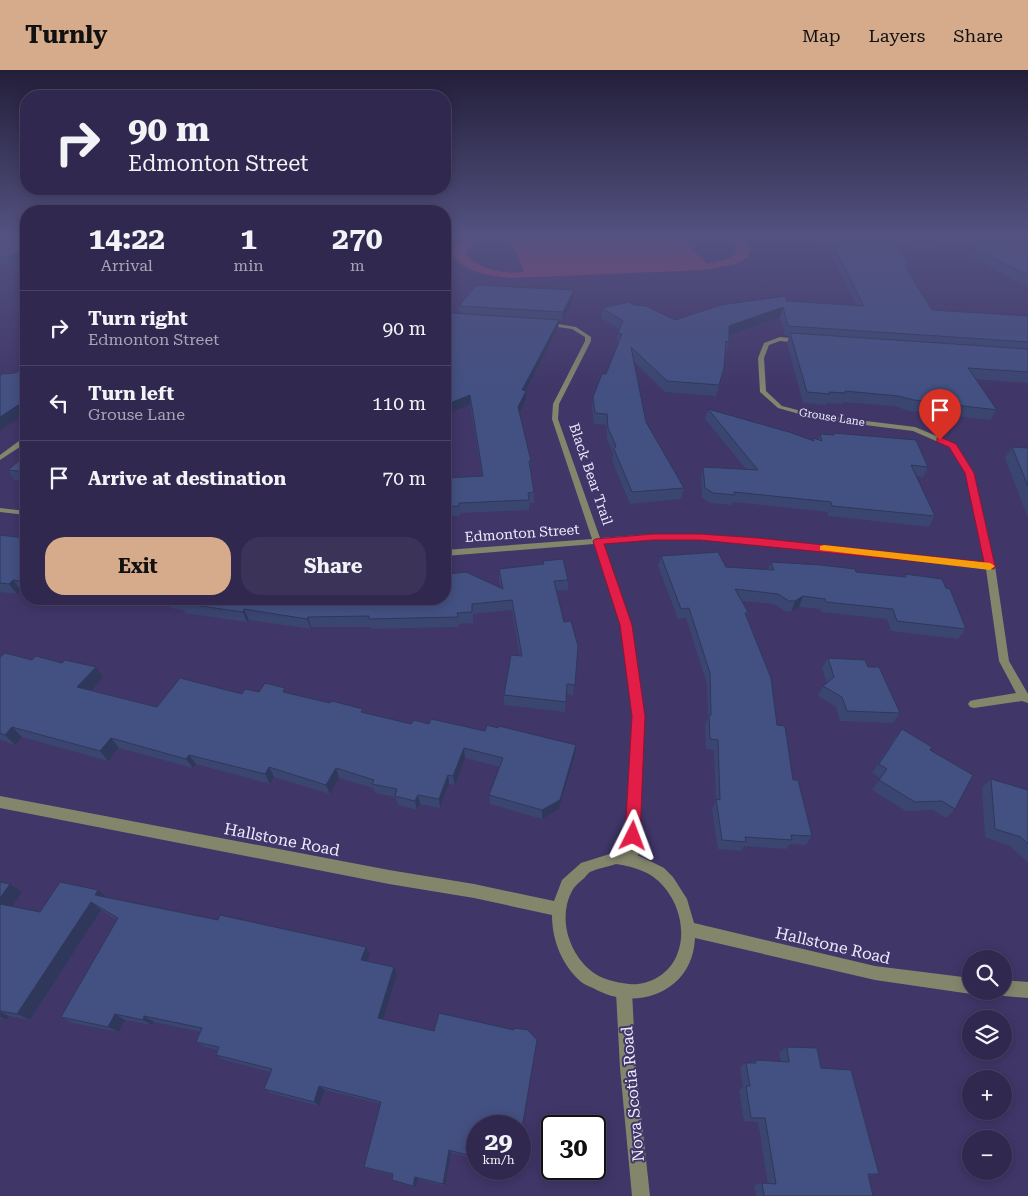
<!DOCTYPE html>
<meta charset="utf-8">
<style>
:root{--surface:#30284e;--page:#3c3458;--text:#f1f3f6;--muted:#a8a6b6;--line:#4b4466;--accent:#d6ab8b}
body{margin:0;font-family:"Roboto Serif",serif;background:var(--page);color:var(--text);height:100vh;display:flex;flex-direction:column;font-size:19px;white-space:nowrap}
*{box-sizing:border-box;margin:0}
p{font-size:16px;color:var(--muted)}
.icon{flex:none;width:28px;height:28px;fill:none;stroke:currentColor;stroke-width:2;stroke-linecap:round;stroke-linejoin:round}
.map{position:relative;flex:1;overflow:hidden}
.details{position:absolute;left:20px;top:135px;width:431px;height:400px;display:flex;flex-direction:column;background:var(--surface);border-radius:20px;box-shadow:0 2px 12px #0003,0 0 0 1px var(--line)}
.details>*{flex:none}
.guide{position:absolute;left:20px;top:20px;width:431px;height:105px;border-radius:20px;box-shadow:0 2px 12px #0003,0 0 0 1px var(--line);background:#30284e;color:var(--text);overflow:hidden}
.buttons{position:absolute;left:962px;top:880px;display:grid;gap:10px}
.buttons a{display:grid;place-items:center;width:50px;height:50px;border-radius:50%;background:var(--surface);box-shadow:0 2px 12px #0003,0 0 0 1px var(--line);font-size:25px}
.speed{position:absolute;left:466px;top:1045px;display:flex;gap:10px;font-size:25px;font-weight:700;text-align:center}
.speed>*{display:grid;place-content:center;width:65px;height:65px;border-radius:50%;background:var(--surface);box-shadow:0 2px 12px #0003,0 0 0 1px var(--line);line-height:1}
.speed small{font-size:12px;font-weight:400}
.speed .limit{border:2px solid #111;border-radius:8px;background:#fff;color:#111}
.pin{position:absolute;display:grid;place-items:center;width:42px;height:42px;color:#fff;margin:-51px -21px;border-radius:50% 50% 50% 0;rotate:-45deg;box-shadow:0 0 5px #0007}
.pin .icon{rotate:45deg}
.me{position:absolute;width:55px;margin:-28px;rotate:3deg;stroke-linejoin:round;filter:drop-shadow(0 0 4px #0008)}
.turn{display:flex;align-items:center;gap:18px;height:105px;padding:0 25px;font-size:22px}
.turn .icon{width:65px;height:65px;stroke-width:2.5}
.turn b{display:block;font-size:35px;line-height:42px}
.eta{display:flex;justify-content:space-evenly;align-items:center;height:85px;text-align:center}
.eta b{font-size:30px;font-weight:700;line-height:35px}
.action{display:flex;gap:10px;margin-top:auto;padding:10px 25px}
.action a{flex:1;height:58px;border-radius:20px;background:var(--accent);color:#111;font-size:20px;font-weight:700;line-height:58px;text-align:center}
.action a+a{background:var(--page);color:var(--text)}
ul{padding:0;list-style:none}
li{display:flex;align-items:center;gap:15px;height:75px;padding:0 25px;border-top:1px solid var(--line)}
li div{flex:1}
li b{display:block;font-size:19px}
li em{font-style:normal}
header{display:flex;align-items:center;gap:30px;box-sizing:border-box;height:70px;padding:0 25px;background:var(--accent);color:#111}
header strong{font-size:24px}
nav{display:flex;gap:28px;margin-inline-start:auto;font-size:18px}
.map>svg:first-child{display:block}
.green{fill:#903e68}
.lines{fill:none;stroke-linecap:round;stroke-linejoin:round}
.minor{fill:#84866c;fill-rule:evenodd}
.tertiary{fill:#84866c;fill-rule:evenodd}
.wall{fill:#3a4570}
.shaded-wall{fill:#2f385b}
.building{fill:#435082;stroke:#2f385b}
.route{fill:#e11d48;stroke:#92132f}
.slow{fill:#f59e0b}
.labels{text-anchor:middle;stroke-width:4;stroke-linejoin:round;paint-order:stroke}
.far-street-label{font-size:11px;fill:#edebfe;stroke:#403668}
.street-label{font-size:14px;fill:#edebfe;stroke:#403668}
.near-street-label{font-size:16px;fill:#edebfe;stroke:#403668}
</style>
<header>
<strong>Turnly</strong>
<nav><a>Map</a><a>Layers</a><a>Share</a></nav>
</header>
<div class="map">
<svg width="1028" height="1126" viewBox="0 0 1028 1126">
<rect width="100%" height="100%" fill="#403668"/>
<path class="green" d="M474,166h18c-11,3 -22,5 -26,17 10,17 40,21 58,19l-15,-36h170l28,28 17,-4 11,-5 2,-7 -5,-6 -12,-6c14,0 22,2 31,13l-3,8 -12,7 -32,6 -194,8c-21,-3 -47,-5 -58,-25l3,-8z"/>
<g class="lines">
<g class="minor">
<path d="M546,252l30,5 15,10v4l-32,63 -1,15 42,119 53,-4h47l57,4 228,24 -19,-89 -16,-26 -37,-16 -96,-12 -39,-11 -18,-16 -2,-34 6,-15 16,-6 20,2 3,2 -3,2 -20,-2 -11,4 -5,13 2,33 16,15 35,9 98,12 41,17 18,29 21,93 14,95 19,33v9l-6,-2 -48,7 -4,-1 -2,-3 2,-3 4,-1 42,-7 -17,-32 -13,-92c-95,-11 -190,-25 -285,-29 -33,-2 -66,1 -99,4l29,81 13,91 -6,144 -2,5 -5,1 -5,-1 -2,-5 8,-144 -11,-91 -27,-81 -149,12v-6l147,-11 -40,-120 1,-15 32,-63v-4l-13,-8 -28,-4 -1,-1z"/>
<polygon points="23,368 26,368 26,373 0,390 0,385"/>
<polygon points="0,438 26,441 26,445 0,442"/>
<polygon points="624,914 629,917 632,922 636,998 650,1126 632,1126 620,998 616,922 619,917"/>
</g>
<g class="tertiary">
<path d="M0,726l389,74 85,14 80,17 8,-21 19,-17 35,-11h6l17,4 15,7 10,5 9,9 14,22 7,24 181,43 96,12v13h5l-5,3 -96,-14 -180,-42c-2,54 -59,75 -102,50 -5,-2 -10,-4 -14,-8 -18,-17 -27,-41 -27,-65l-78,-17 -85,-14 -389,-76zM616,794c13,2 25,5 36,12 26,18 38,57 22,85 -9,15 -27,25 -45,23 -14,-2 -27,-4 -39,-14 -22,-19 -32,-53 -18,-79 2,-4 6,-8 10,-11 3,-2 5,-6 8,-8 8,-4 18,-5 26,-8z"/>
<polygon points="1004,910 1028,912 1028,928 1004,926 999,923 998,921 1004,921"/>
</g>
</g>
<g class="wall">
<polygon points="0,166 11,195 0,194"/>
<polygon points="815,166 1016,166 1028,171 1028,217 957,180 897,178 910,196 908,201 932,240 1028,246 1028,313 975,309 997,340 990,350 909,341 894,336 842,332 842,334 826,333 826,335 803,333 787,273 789,266 785,265 780,247 729,265 729,272 726,282 726,281 724,298 716,326 665,322 633,291 646,352 684,418 681,429 630,434 612,390 613,383 607,369 606,355 594,354 592,338 593,327 606,304 618,273 617,273 618,263 619,259 601,248 602,238 634,235 675,250 787,231 856,235 831,185 825,185"/>
<polygon points="574,228 562,251 559,251 558,258 526,321 526,330 519,343 531,391 530,401 534,422 534,433 529,433 529,440 460,443 460,446 445,447 445,408 482,406 470,334 459,236"/>
<polygon points="708,339 812,370 813,368 818,370 820,364 833,365 834,363 928,397 923,407 916,406 935,446 929,457 828,446 827,442 733,432 732,435 710,433 702,428 701,407 703,397 746,399 705,349"/>
<polygon points="1012,377 1028,378 1028,448 1005,388"/>
<polygon points="26,385 26,411 14,410 8,400"/>
<polygon points="0,465 26,468 26,521 21,521 17,524 0,522"/>
<polygon points="661,486 726,497 768,500 771,492 856,502 904,507 905,504 946,518 966,559 958,569 891,561 887,549 821,542 820,539 799,537 791,542 785,541 774,534 741,531 748,542 746,546 777,655 793,710 812,766 806,775 790,774 786,779 744,776 741,781 718,779 712,739 716,731 714,680 706,679 705,655 708,649 707,614 686,548 678,549 658,496"/>
<polygon points="543,491 568,510 568,520 556,521 564,552 578,576 573,625 566,624 565,642 504,635 504,625 520,586 512,540 473,544 473,553 458,554 459,557 371,559 371,557 311,557 311,559 249,550 247,552 185,543 184,540 171,538 170,535 135,531 133,529 445,529 501,518 499,510 499,499 543,494"/>
<polygon points="73,529 107,529 105,530 97,529 88,533 76,532"/>
<polygon points="0,587 62,593 96,597 103,607 91,621 157,637 242,624 259,622 287,623 411,654 575,685 559,739 542,749 490,734 489,725 500,697 465,688 455,715 449,714 440,738 420,734 417,740 398,735 395,727 375,723 373,718 339,708 330,724 274,707 270,714 196,694 193,698 119,678 108,691 22,667 15,675 0,670"/>
<polygon points="828,588 868,597 900,643 893,653 840,651 836,637 818,626 823,616 827,613 822,598"/>
<polygon points="902,659 930,680 955,739 946,748 933,740 906,741 872,720 880,708 872,703 894,669"/>
<polygon points="991,709 1028,720 1028,792 1026,791 1010,776 985,767 982,718"/>
<polygon points="0,812 10,814 22,822 12,836 40,842 98,820 108,828 218,850 366,877 370,884 367,891 397,904 383,949 478,1056 478,1090 451,1083 445,1116 418,1109 416,1117 396,1111 392,1110 393,1105 368,1099 364,1097 381,1034 325,1020 319,1036 271,1023 264,1019 271,1002 224,990 216,985 218,980 205,977 196,972 201,962 154,952 152,955 125,950 119,962 73,953 61,947 117,850 101,840 30,950 9,946 7,950 0,949"/>
<polygon points="787,977 821,998 879,1104 868,1106 873,1126 756,1126 754,1115 762,1113 768,1114 758,1052 744,1051 739,1020 743,1017 740,997 746,993 752,993 756,990 781,991 779,982"/>
</g>
<g class="shaded-wall">
<polygon points="26,179 26,188 11,195 7,187"/>
<polygon points="574,220 574,228 562,251 563,242"/>
<polygon points="783,237 780,247 727,266 729,256"/>
<polygon points="559,250 558,258 526,321 526,330 518,346 518,337 522,320"/>
<polygon points="470,325 470,334 445,345 445,335"/>
<polygon points="26,330 26,343 0,361 0,347"/>
<polygon points="13,510 21,521 17,524 9,514"/>
<polygon points="803,526 799,537 791,542 795,531"/>
<polygon points="85,529 97,529 88,533"/>
<polygon points="244,539 249,550 247,552 243,542"/>
<polygon points="308,547 311,557 311,559 307,549"/>
<polygon points="96,597 103,607 85,628 77,617"/>
<polygon points="12,657 22,667 15,675 5,665"/>
<polygon points="111,668 119,678 108,691 100,681"/>
<polygon points="576,675 575,685 559,739 542,749 542,740"/>
<polygon points="464,678 465,688 455,715 453,706"/>
<polygon points="189,685 196,694 193,698 186,689"/>
<polygon points="269,697 274,707 270,714 265,704"/>
<polygon points="336,698 339,708 330,724 326,715"/>
<polygon points="448,705 449,714 440,738 439,729"/>
<polygon points="418,725 420,734 417,740 415,731"/>
<polygon points="10,814 22,822 9,841 0,836 0,828"/>
<polygon points="98,820 108,828 95,825"/>
<polygon points="91,832 101,840 30,950 17,944"/>
<polygon points="366,877 370,884 365,897 361,890"/>
<polygon points="394,897 397,904 382,953 378,948"/>
<polygon points="0,942 9,946 7,950 0,947"/>
<polygon points="115,944 125,950 119,962 108,957"/>
<polygon points="144,946 154,952 152,955 143,950"/>
<polygon points="319,1016 325,1020 319,1036 314,1032"/>
<polygon points="449,1080 451,1083 445,1116 443,1114"/>
<polygon points="415,1107 418,1109 416,1117 413,1116"/>
</g>
<g class="building">
<polygon points="0,166 26,166 26,179 7,187 0,187"/>
<polygon points="822,166 1016,166 1028,171 1028,205 961,172 891,169 910,196 905,196 932,240 1028,246 1028,272 788,256 783,237 729,256 729,272 726,271 724,298 719,315 667,311 631,277 646,352 684,418 632,422 614,379 616,376 608,358 607,344 595,343 593,327 602,304 606,304 622,264 618,263 623,251 602,238 629,232 634,235 646,236 675,250 721,235 785,226 787,231 864,236 834,177 828,176"/>
<polygon points="476,215 574,220 563,242 459,236"/>
<polygon points="452,243 559,250 522,320 526,321 518,337 531,391 529,391 534,422 528,423 529,430 459,433 459,436 445,437 445,408 483,406 470,325 445,335 445,252"/>
<polygon points="790,263 1028,279 1028,302 968,298 997,340 914,330 898,326 845,321 846,323 829,322 830,324 807,322"/>
<polygon points="26,296 26,330 0,347 0,306 2,304 15,303"/>
<polygon points="708,339 789,362 814,371 813,368 822,371 820,364 834,365 834,363 916,370 928,397 911,395 935,446 832,436 831,432 734,422 735,425 713,423 705,418 703,397 758,400"/>
<polygon points="1012,377 1028,378 1028,416"/>
<polygon points="26,385 26,402 8,400"/>
<polygon points="0,465 26,468 26,512 13,510 9,514 0,513"/>
<polygon points="718,482 726,497 774,500 771,492 821,495 855,499 856,502 906,507 905,504 942,509 946,518 950,519 966,559 897,551 893,539 826,532 825,529 803,526 795,531 789,531 778,524 735,519 748,542 745,543 771,608 777,655 785,656 793,710 798,710 812,766 791,765 792,770 745,767 746,772 722,770 716,729 720,730 718,670 710,669 709,645 711,645 710,603 689,538 681,539 661,486"/>
<polygon points="563,489 568,510 554,511 564,552 571,551 578,576 575,615 567,614 566,632 504,625 511,585 522,586 512,530 472,534 472,542 457,543 458,547 369,549 369,546 308,547 307,549 244,539 243,542 180,533 178,529 172,529 445,529 445,506 447,506 447,504 466,502 503,519 499,499 544,494 543,491"/>
<polygon points="5,583 32,590 36,586 62,593 65,590 96,597 77,617 157,637 180,608 242,624 245,619 259,622 265,613 285,618 283,622 330,633 332,631 363,639 361,642 411,654 414,650 429,654 431,649 485,661 487,655 498,658 499,656 576,675 560,730 542,740 489,725 503,688 464,678 453,706 448,705 439,729 418,725 415,731 395,726 397,719 372,714 374,710 336,698 326,715 269,697 265,704 189,685 186,689 111,668 100,681 12,657 5,665 0,663 0,587"/>
<polygon points="828,588 865,590 868,597 879,597 900,643 847,641 842,627 823,616 834,607"/>
<polygon points="902,659 932,677 930,680 973,705 955,739 942,731 915,732 879,710 887,699 879,694"/>
<polygon points="991,709 1028,720 1028,774 1021,767 995,759"/>
<polygon points="0,812 10,814 0,828"/>
<polygon points="60,812 98,820 95,825 218,850 220,845 366,877 361,890 394,897 378,948 434,961 439,943 514,960 514,958 528,960 537,970 520,1070 520,1056 478,1056 478,1088 449,1080 443,1114 415,1107 413,1116 392,1110 393,1104 364,1097 381,1032 319,1016 314,1032 264,1019 272,999 216,985 219,977 196,972 202,958 144,946 143,950 115,944 108,957 61,947 118,848 91,832 17,944 0,941 0,834 40,842"/>
<polygon points="787,977 817,978 821,998 851,1000 879,1104 868,1104 873,1126 764,1126 762,1113 776,1114 765,1048 751,1048 746,1016 750,1016 746,993 756,993 756,990 789,992"/>
</g>
<linearGradient id="sky" x2="0" y2="1"><stop stop-color="#231e39"/><stop offset="0.51" stop-color="#535280"/><stop offset="1" stop-color="#535280" stop-opacity="0"/></linearGradient>
<rect width="1028" height="323" fill="url(#sky)"/>
<polygon class="route" points="940,367 956,374 974,403 995,496 994,499 700,470 653,470 604,474 632,555 645,646 640,766 638,771 633,773 627,771 625,766 632,646 620,555 593,471 595,469 653,464 700,464 758,468 984,492 965,403 949,377 937,372 937,368"/>
<polygon class="slow" points="824,475 990,493 995,496 990,500 820,480 820,476"/>
<g class="labels">
<g class="far-street-label">
<text transform="translate(832 347) rotate(9)" y="4">Grouse Lane</text>
</g>
<g class="street-label">
<text transform="translate(591 404) rotate(71)" y="5">Black Bear Trail</text>
<text transform="translate(522 463) rotate(-4)" y="5">Edmonton Street</text>
</g>
<g class="near-street-label">
<text transform="translate(282 769) rotate(11)" y="6">Hallstone Road</text>
<text transform="translate(833 875) rotate(13)" y="6">Hallstone Road</text>
<text transform="translate(632 1024) rotate(-95)" y="6">Nova Scotia Road</text>
</g>
</g>
</svg>
<div class="buttons">
<a><svg class="icon" aria-label="search" viewBox="0 0 24 24"><circle cx="10" cy="10" r="6"/><path d="M15 15l6 6"/></svg></a>
<a><svg class="icon" aria-label="layers" viewBox="0 0 24 24"><path d="M12 4l9 5-9 5-9-5zM3 14l9 5 9-5"/></svg></a>
<a>+</a>
<a>−</a>
</div>
<div class="speed"><div>29<small>km/h</small></div><div class="limit">30</div></div>
<div class="pin" style="left:940px;top:370px;background:#d93025"><svg class="icon" aria-label="arrive" viewBox="0 0 24 24"><path d="M6 21V4h12l-3 4 3 4H6"/></svg></div>
<svg class="me" style="left:633px;top:766px" viewBox="-20 -20 40 40"><path d="M0-17L14 15 0 8-14 15z" fill="#e11d48" stroke="#fff" stroke-width="4"/></svg>
<div class="guide">
<div class="turn"><svg class="icon" aria-label="right" viewBox="0 0 24 24"><path d="M7 20v-9h11M14 6l5 5-5 5"/></svg><div><b>90 m</b>Edmonton Street</div></div>
</div>
<section class="details">
<div class="eta">
<div><b>14:22</b><p>Arrival</p></div>
<div><b>1</b><p>min</p></div>
<div><b>270</b><p>m</p></div>
</div>
<ul>
<li><svg class="icon" aria-label="right" viewBox="0 0 24 24"><path d="M7 20v-9h11M14 6l5 5-5 5"/></svg><div><b>Turn right</b><p>Edmonton Street</p></div><em>90 m</em></li>
<li><svg class="icon" aria-label="left" viewBox="0 0 24 24"><path d="M17 20v-9H6M10 6l-5 5 5 5"/></svg><div><b>Turn left</b><p>Grouse Lane</p></div><em>110 m</em></li>
<li><svg class="icon" aria-label="arrive" viewBox="0 0 24 24"><path d="M6 21V4h12l-3 4 3 4H6"/></svg><div><b>Arrive at destination</b></div><em>70 m</em></li>
</ul>
<div class="action"><a>Exit</a><a>Share</a></div>
</section>
</div>
